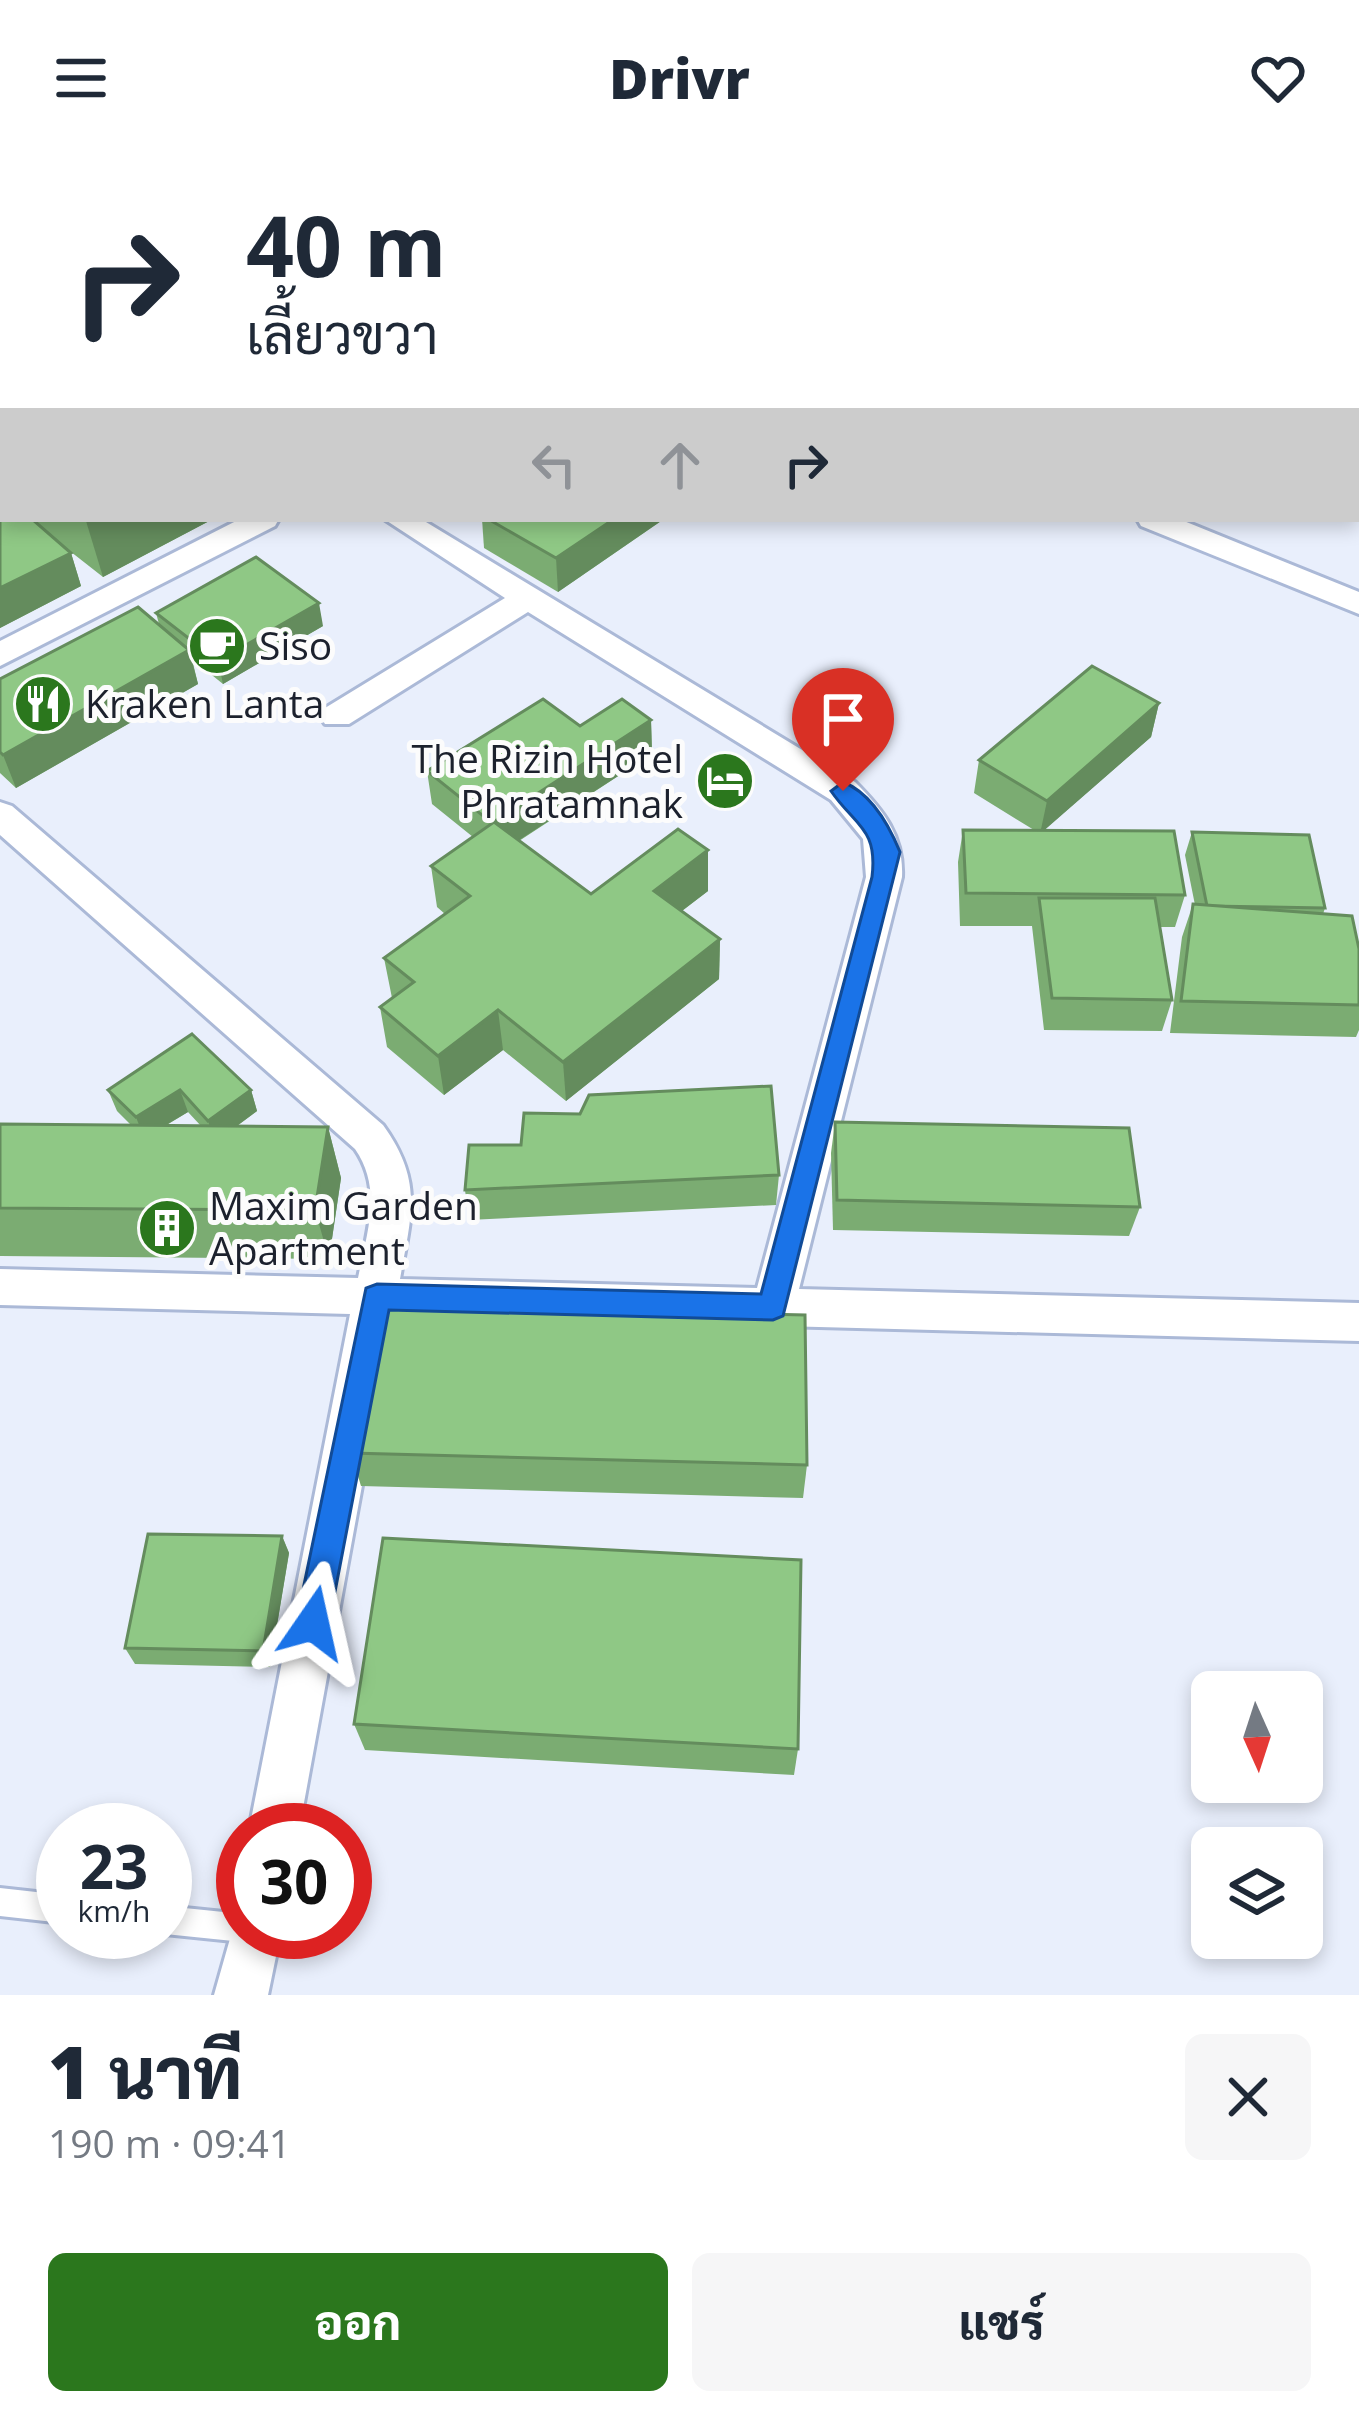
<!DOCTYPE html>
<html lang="th">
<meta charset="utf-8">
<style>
:root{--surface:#fff;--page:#f6f6f7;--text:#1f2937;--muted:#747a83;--accent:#2b771d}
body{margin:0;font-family:"Open Sans",Sarabun,sans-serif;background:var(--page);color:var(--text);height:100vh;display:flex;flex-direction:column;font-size:45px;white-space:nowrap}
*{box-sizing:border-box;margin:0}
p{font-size:39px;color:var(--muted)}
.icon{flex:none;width:66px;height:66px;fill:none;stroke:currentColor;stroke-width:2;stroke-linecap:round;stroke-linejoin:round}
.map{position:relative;height:1839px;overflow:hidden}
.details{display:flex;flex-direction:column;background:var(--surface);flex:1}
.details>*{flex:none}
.top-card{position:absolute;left:0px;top:0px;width:1359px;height:366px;box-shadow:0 6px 18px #0003;background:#fff;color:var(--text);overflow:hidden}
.needle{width:78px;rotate:177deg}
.buttons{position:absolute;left:1191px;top:1515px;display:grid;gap:24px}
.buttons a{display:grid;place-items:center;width:132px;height:132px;border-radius:18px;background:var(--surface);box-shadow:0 6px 18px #0003;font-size:60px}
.speed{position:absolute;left:36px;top:1647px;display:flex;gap:24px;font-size:60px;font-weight:700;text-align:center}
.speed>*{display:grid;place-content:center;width:156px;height:156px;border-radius:50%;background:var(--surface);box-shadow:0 6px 18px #0003;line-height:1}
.speed small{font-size:30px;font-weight:400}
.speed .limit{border:18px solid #d22;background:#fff;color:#111}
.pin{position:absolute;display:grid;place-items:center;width:102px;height:102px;color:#fff;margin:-123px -51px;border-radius:50% 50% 50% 0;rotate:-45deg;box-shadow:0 0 12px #0007}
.pin .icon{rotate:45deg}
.me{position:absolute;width:132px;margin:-66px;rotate:11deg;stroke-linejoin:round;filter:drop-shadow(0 0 9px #0008)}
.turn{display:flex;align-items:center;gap:42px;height:252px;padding:0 48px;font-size:54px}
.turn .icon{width:156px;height:156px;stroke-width:2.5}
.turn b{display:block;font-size:84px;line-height:102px}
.lanes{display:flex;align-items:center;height:114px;padding:0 48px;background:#0003;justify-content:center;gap:60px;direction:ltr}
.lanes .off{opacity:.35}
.round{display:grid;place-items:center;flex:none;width:126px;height:126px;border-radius:18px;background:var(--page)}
.headline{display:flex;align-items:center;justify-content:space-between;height:204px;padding:0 48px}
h1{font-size:72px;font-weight:800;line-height:90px}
.action{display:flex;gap:24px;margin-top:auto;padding:24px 48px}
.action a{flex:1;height:138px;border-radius:18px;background:var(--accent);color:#fff;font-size:48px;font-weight:800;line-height:138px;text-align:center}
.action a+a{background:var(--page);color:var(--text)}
header{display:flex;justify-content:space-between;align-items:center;height:156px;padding:0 48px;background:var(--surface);font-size:54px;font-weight:800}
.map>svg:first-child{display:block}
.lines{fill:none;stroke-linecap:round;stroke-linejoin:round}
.service-casing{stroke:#abb9d7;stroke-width:6}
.minor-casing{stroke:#abb9d7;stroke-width:6}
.service{fill:#fff;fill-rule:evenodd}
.minor{fill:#fff;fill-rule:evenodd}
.wall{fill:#7bac72;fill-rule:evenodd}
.shaded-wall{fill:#648c5d}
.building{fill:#8fc885;stroke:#648c5d;stroke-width:3}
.route{fill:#1a73e8;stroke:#114b97;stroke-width:3}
.labels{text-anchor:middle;stroke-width:10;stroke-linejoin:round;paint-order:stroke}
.poi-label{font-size:39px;fill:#1c212d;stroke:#fcfcfc;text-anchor:start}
</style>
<header><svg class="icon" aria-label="menu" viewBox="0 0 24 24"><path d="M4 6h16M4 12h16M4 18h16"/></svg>Drivr<svg class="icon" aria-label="heart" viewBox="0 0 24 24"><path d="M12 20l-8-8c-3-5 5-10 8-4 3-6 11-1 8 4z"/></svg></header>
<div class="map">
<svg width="1359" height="1839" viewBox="0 0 1359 1839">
<rect width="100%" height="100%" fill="#e9effc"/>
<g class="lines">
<defs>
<g id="service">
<polygon points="0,1732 63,1739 63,1767 0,1760"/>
<polygon points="165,1750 243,1758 243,1776 255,1776 253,1782 243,1786 165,1778 160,1776 165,1776"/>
</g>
<g id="minor">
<polygon points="398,0 425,0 427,3 400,3"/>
<polygon points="1014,0 1043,0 1045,3 1016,3"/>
<polygon points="0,101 3,102 3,119 0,118"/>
<polygon points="1356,119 1359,120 1359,136 1356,135"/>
<polygon points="240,363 279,363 275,370 0,510 0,485"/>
<path d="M384,363h37l434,263c28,28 49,54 47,95l-103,412 560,14v38l-966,-25 -94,514h-50l101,-516 -350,-9v-36l358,9c9,-46 25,-89 -3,-129l-355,-314v-33l12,4 371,319c41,57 28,90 17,154l357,9 109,-411 -3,-38 -32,-39 -303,-188 -179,112h-24l-5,-8 5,-8 180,-110z"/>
<polygon points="1137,363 1179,363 1359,436 1359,458 1141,370"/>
<polygon points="243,1755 243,1776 281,1776 268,1839 214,1839 237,1758"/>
</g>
</defs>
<use href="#service" class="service-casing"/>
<use href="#minor" class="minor-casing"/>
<use href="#service" class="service"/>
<use href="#minor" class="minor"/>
</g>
<g class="wall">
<polygon points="0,0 92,0 86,3 3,3 0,42"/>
<polygon points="430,0 612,0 606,3 436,3"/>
<polygon points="933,0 1013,0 1019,3 932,3"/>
<polygon points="1071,0 1359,0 1356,3 1079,3"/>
<polygon points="3,112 3,363 213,363 103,421 66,392 71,397 81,430 0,472 0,345 3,343 0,341 0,113"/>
<polygon points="482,363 664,363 558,436 484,392"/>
<polygon points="156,457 323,470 223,528 192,503 198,528 16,632 0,617 0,523 159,468"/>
<polygon points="1159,547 1151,581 1044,674 1185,739 1175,771 1160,771 1172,844 1162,875 1044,874 1032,770 960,770 958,706 963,674 1034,674 974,637 979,604"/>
<polygon points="651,564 652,598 519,685 591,738 708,735 682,755 720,783 719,823 566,945 503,894 444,939 387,891 380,851 392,842 384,802 445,758 437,751 431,710 473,681 432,648 427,615 580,570"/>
<polygon points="1192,676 1325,752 1323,758 1359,793 1359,874 1356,881 1170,877 1182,781 1193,748 1195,749 1185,699"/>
<path d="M108,934h143l6,21 -20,15 91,1 13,51 -12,81 -329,-3v-132l131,1 -14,-14zM188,956l13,14h-36z"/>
<polygon points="835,966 1140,1051 1129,1080 833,1074 831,997"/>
<polygon points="521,989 779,1019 776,1049 469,1064 465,1034"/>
<polygon points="351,1297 807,1309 803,1342 361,1330"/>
<polygon points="282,1380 289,1397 270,1511 135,1508 125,1492"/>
<polygon points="354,1568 798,1593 794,1619 365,1594"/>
</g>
<g class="shaded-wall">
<polygon points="42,0 92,0 86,3 43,3"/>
<polygon points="270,0 343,0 337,3 264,3"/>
<polygon points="548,0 612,0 606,3 542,3"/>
<polygon points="3,15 3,41 0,42 0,16"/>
<polygon points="1359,50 1359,75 1356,77 1356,52"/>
<polygon points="91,363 213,363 103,421 86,365"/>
<polygon points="614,363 664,363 558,436 556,402"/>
<polygon points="71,397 81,430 0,472 0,432"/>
<polygon points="319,447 323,470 223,528 218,505"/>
<polygon points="189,494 198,528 16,632 3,599"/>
<polygon points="1159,547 1151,581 1040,678 1047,645"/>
<polygon points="651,564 652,598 496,699 492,667"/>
<polygon points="708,694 708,735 654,776 654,735"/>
<polygon points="720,783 719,823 566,945 563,906"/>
<polygon points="498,854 503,894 444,939 438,900"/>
<polygon points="180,934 188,956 144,982 136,961"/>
<polygon points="251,934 257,955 215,986 208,965"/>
<polygon points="328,971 341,1022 329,1103 315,1054"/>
<polygon points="282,1380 289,1397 270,1511 263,1495"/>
</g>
<g class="building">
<polygon points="0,0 19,0 25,3 3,3 3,15 0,16"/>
<polygon points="184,0 270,0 264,3 190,3"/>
<polygon points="305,0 353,0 359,3 298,3"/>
<polygon points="499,0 548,0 542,3 505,3"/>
<polygon points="953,0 1013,0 1019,3 959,3"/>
<polygon points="1162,0 1359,0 1359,50 1356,52 1356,3 1169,3"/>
<polygon points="3,112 3,302 0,300 0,113"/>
<polygon points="3,343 3,363 32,363 71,397 0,432 0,345"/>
<polygon points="488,363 614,363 556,402"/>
<polygon points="256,401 319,447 218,505 156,457"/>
<polygon points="138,451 189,494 3,599 0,596 0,523"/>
<polygon points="1092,510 1159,547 1047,645 979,604"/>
<polygon points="543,543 580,570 622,543 651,564 492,667 427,615"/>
<polygon points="494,666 591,738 678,673 708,694 654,735 720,783 563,906 498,854 438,900 380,851 414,826 384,802 470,740 431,710"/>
<polygon points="963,674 1174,675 1185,739 966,737"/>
<polygon points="1192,676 1309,679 1325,752 1207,750"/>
<polygon points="1039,742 1155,742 1172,844 1052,842"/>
<polygon points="1193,748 1352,760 1359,793 1359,849 1181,845"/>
<polygon points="192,878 251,934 208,965 180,934 136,961 108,934"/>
<polygon points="771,930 779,1019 465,1034 469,989 521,989 524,957 580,958 589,939"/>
<polygon points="835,966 1129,972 1140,1051 837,1044"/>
<polygon points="0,968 328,971 315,1054 0,1052"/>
<polygon points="373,1148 805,1159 807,1309 351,1297"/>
<polygon points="148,1378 282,1380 263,1495 125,1492"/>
<polygon points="383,1382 801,1404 798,1593 354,1568"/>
</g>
<path class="route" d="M843,626c28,11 46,43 57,70l-117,464 -10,4 -384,-10 -60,313 -4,12 -12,4 -12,-4 -5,-12 70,-335 11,-4 384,10 111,-417c6,-49 -17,-51 -41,-86z"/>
<defs>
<symbol id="cafe-disc" viewBox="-11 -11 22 22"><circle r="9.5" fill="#2b771d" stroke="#fcfcfc"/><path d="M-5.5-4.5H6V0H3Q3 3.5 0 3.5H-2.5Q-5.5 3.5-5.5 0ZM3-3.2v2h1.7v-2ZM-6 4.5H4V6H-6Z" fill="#fff"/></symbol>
<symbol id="restaurant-disc" viewBox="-11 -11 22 22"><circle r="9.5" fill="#2b771d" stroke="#fcfcfc"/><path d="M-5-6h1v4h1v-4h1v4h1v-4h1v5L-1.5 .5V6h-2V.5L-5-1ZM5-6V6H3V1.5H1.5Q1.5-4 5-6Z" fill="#fff"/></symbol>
<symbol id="hotel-disc" viewBox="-11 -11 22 22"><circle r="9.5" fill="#2b771d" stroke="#fcfcfc"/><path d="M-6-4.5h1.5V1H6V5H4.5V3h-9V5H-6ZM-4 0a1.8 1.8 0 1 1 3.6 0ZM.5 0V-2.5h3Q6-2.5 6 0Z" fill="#fff"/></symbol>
<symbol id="building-disc" viewBox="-11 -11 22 22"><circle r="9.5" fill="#2b771d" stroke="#fcfcfc"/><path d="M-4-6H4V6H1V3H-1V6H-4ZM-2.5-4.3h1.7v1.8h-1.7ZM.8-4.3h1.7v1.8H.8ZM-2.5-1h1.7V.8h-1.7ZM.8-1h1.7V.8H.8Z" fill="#fff"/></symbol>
</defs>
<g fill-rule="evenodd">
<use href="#cafe-disc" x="184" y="457" width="66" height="66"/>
<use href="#restaurant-disc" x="10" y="515" width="66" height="66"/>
<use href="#hotel-disc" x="692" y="592" width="66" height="66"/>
<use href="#building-disc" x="134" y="1039" width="66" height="66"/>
</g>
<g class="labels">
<g class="poi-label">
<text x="259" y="504">Siso</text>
<text x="85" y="562">Kraken Lanta</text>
<text x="683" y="617" text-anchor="end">The Rizin Hotel<tspan x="683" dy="45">Phratamnak</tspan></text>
<text x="209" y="1064">Maxim Garden<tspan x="209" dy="45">Apartment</tspan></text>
</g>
</g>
</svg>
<div class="buttons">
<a><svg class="needle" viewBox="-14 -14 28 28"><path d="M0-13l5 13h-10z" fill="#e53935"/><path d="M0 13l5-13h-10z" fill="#747a83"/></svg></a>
<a><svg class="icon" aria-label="layers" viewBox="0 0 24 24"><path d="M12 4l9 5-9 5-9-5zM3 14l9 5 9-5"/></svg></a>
</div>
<div class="speed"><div>23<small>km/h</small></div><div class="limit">30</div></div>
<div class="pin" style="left:843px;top:635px;background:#d93025"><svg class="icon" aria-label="arrive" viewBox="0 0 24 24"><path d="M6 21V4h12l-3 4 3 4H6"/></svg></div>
<svg class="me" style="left:313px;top:1467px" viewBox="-20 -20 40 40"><path d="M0-17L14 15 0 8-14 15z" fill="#1a73e8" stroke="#fff" stroke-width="4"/></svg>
<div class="top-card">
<div class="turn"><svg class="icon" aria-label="right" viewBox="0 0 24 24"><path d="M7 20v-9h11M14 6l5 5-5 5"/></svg><div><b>40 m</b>เลี้ยวขวา</div></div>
<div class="lanes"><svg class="icon off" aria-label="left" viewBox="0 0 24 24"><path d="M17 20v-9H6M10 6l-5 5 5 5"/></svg><svg class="icon off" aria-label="ahead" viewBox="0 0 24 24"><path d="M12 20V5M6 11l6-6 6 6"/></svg><svg class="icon" aria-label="right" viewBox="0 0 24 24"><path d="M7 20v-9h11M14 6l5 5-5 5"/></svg></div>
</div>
</div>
<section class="details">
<div class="headline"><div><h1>1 นาที</h1><p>190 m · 09:41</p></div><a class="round"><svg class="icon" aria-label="close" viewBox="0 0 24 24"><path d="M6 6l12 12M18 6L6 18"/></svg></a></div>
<div class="action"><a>ออก</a><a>แชร์</a></div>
</section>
